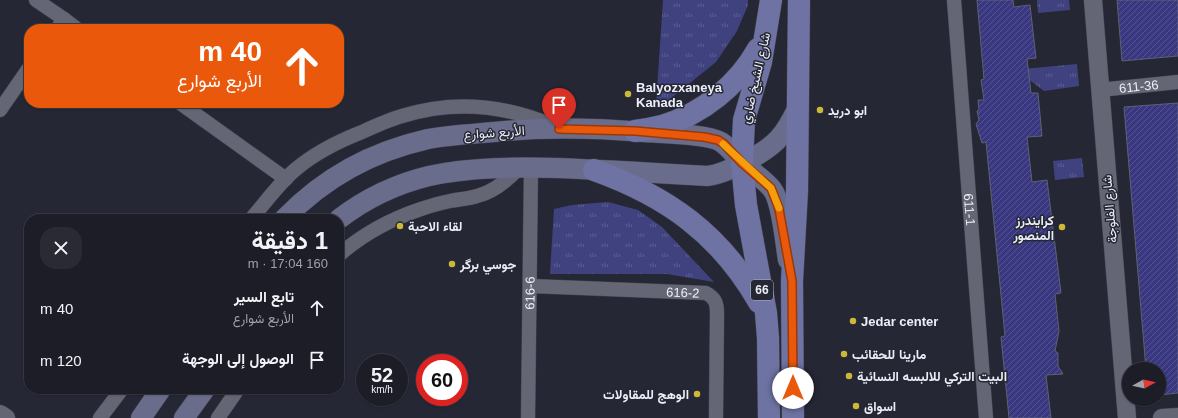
<!DOCTYPE html>
<html lang="ar">
<meta charset="utf-8">
<style>
:root{--surface:#1c1d27;--page:#292a33;--text:#f1f3f6;--muted:#a0a2a7;--line:#3a3b44}
body{margin:0;font-family:Arial,Vazirmatn,sans-serif;background:var(--page);color:var(--text);direction:rtl;height:100vh;display:flex;flex-direction:column;font-size:15px;white-space:nowrap}
*{box-sizing:border-box;margin:0}
p{font-size:13px;color:var(--muted)}
.icon{flex:none;width:22px;height:22px;fill:none;stroke:currentColor;stroke-width:2;stroke-linecap:round;stroke-linejoin:round}
.map{position:relative;flex:1;overflow:hidden;direction:ltr}
.panel{position:absolute;left:24px;top:214px;width:320px;height:180px;display:flex;flex-direction:column;background:var(--surface);border-radius:16px;box-shadow:0 1px 3px #0004,0 0 0 1px var(--line);direction:rtl}
.panel>*{flex:none}
.banner{position:absolute;left:24px;top:24px;width:320px;height:84px;border-radius:16px;box-shadow:0 1px 3px #0004,0 0 0 1px var(--line);direction:rtl;background:#ea580c;color:#fff;overflow:hidden}
.needle{width:26px;rotate:82deg}
.tools{position:absolute;left:1122px;top:362px;display:grid;gap:8px}
.tools a{display:grid;place-items:center;width:44px;height:44px;border-radius:50%;background:var(--surface);box-shadow:0 1px 3px #0004,0 0 0 1px var(--line);font-size:20px}
.speed{position:absolute;left:356px;top:354px;display:flex;gap:8px;font-size:20px;font-weight:700;text-align:center}
.speed>*{display:grid;place-content:center;width:52px;height:52px;border-radius:50%;background:var(--surface);box-shadow:0 1px 3px #0004,0 0 0 1px var(--line);line-height:1}
.speed small{font-size:10px;font-weight:400}
.speed .limit{border:6px solid #d22;background:#fff;color:#111}
.pin{position:absolute;display:grid;place-items:center;width:34px;height:34px;color:#fff;margin:-41px -17px;border-radius:50% 50% 50% 0;rotate:-45deg;box-shadow:0 0 4px #0007}
.pin .icon{rotate:45deg}
.me{position:absolute;width:44px;margin:-22px;rotate:0deg;stroke-linejoin:round;filter:drop-shadow(0 0 3px #0008)}
.turn{display:flex;align-items:center;gap:14px;height:84px;padding:0 16px;font-size:18px}
.turn .icon{width:52px;height:52px;stroke-width:2.5}
.turn b{display:block;font-size:28px;line-height:34px}
.round{display:grid;place-items:center;flex:none;width:42px;height:42px;border-radius:16px;background:var(--page)}
.head{display:flex;align-items:center;justify-content:space-between;height:68px;padding:0 16px}
h1{font-size:24px;font-weight:700;line-height:30px}
ul{padding:0;list-style:none}
li{display:flex;align-items:center;gap:12px;height:52px;padding:0 16px}
li div{flex:1}
li b{display:block;font-size:15px}
li em{font-style:normal}
.map>svg:first-child{display:block}
.grass{fill:url(#grass-tufts)}
.building{fill:url(#building-hatch);stroke:#5f6170}
.lines{fill:none;stroke-linecap:round;stroke-linejoin:round}
.minor-casing{stroke:#444551;stroke-width:15}
.tertiary-casing{stroke:#444551;stroke-width:19}
.secondary-casing{stroke:#444551;stroke-width:21}
.primary-casing{stroke:#444551;stroke-width:23}
.minor{stroke:#646676;stroke-width:14}
.tertiary{stroke:#646676;stroke-width:18}
.secondary{stroke:#6a6c8c;stroke-width:20}
.primary{stroke:#6f73a3;stroke-width:22}
.route-casing{stroke:#983908;stroke-width:10}
.route{stroke:#ea580c;stroke-width:7}
.slow{stroke:#f59e0b;stroke-width:7}
.poi-dot{fill:#cdb938;stroke:#262734;stroke-width:1.5}
.labels{text-anchor:middle;stroke-width:3;stroke-linejoin:round;paint-order:stroke}
.shield{fill:#262734;stroke:#b1b2bc;stroke-width:1}
.shield-label{font-size:12px;font-weight:bold;fill:#eceef7}
.street-label{font-size:13px;fill:#eceef7;stroke:#262734}
.poi-label{font-size:13px;font-weight:bold;fill:#eceef7;stroke:#262734;text-anchor:start}
</style>
<div class="map">
<svg width="1178" height="418" viewBox="0 0 1178 418">
<defs>
<pattern id="grass-tufts" width="24" height="20" patternUnits="userSpaceOnUse"><rect width="24" height="20" fill="#40427f"/><path d="M3 7l-1-3M5 7V3M7 7l1-3M15 17l-1-3M17 17v-4M19 17l1-3" fill="none" stroke="#5c5e92"/></pattern>
<pattern id="building-hatch" width="6" height="6" patternUnits="userSpaceOnUse"><rect width="6" height="6" fill="#383780"/><path d="M-1 1l2-2M0 6l6-6M5 7l2-2" fill="none" stroke="#555493"/></pattern>
</defs>
<rect width="100%" height="100%" fill="#262734"/>
<g class="grass">
<polygon points="663,0 748,0 748,5 737,31 716,62 665,103 656,105"/>
<polygon points="1037,0 1069,0 1070,10 1038,13"/>
<polygon points="1077,64 1079,86 1044,91 1023,75 1023,69"/>
<polygon points="1082,158 1084,177 1055,180 1053,161"/>
<polygon points="608,202 638,210 662,227 714,282 667,274 550,274 554,209 572,205"/>
</g>
<g class="building">
<polygon points="977,0 1013,0 1014,7 1030,5 1036,58 1027,59 1031,93 1038,93 1042,136 1027,137 1032,182 1047,180 1061,293 1055,294 1059,331 1055,351 1058,353 1058,366 1063,374 1046,375 1051,418 1009,418 1001,337 1005,336 986,142 982,143 976,124 979,120 977,111 979,110 978,100 984,100 981,80 984,79"/>
<polygon points="1117,0 1178,0 1178,56 1122,61"/>
<polygon points="1178,103 1178,393 1159,395 1159,369 1146,369 1124,107"/>
</g>
<g class="lines">
<defs>
<g id="minor">
<polyline points="36,0 64,19 57,29"/>
<path id="s1" d="M954,0l32,418"/>
<polyline points="64,19 77,29"/>
<path id="s2" d="M1099,90l79,-8"/>
<polyline points="180,103 286,179"/>
<polyline points="0,110 29,68"/>
<path d="M251,219c15,-17 28,-36 45,-50 19,-16 43,-28 66,-37 13,-6 26,-12 40,-16 51,-16 103,-11 152,10"/>
<path d="M339,255c24,-21 52,-36 82,-46 9,-3 19,-6 29,-8 9,-2 18,-2 27,-5 17,-4 31,-16 43,-29"/>
<path id="s3" d="M531,286l175,7c9,5 11,10 11,20l-1,105"/>
<polyline points="100,418 122,389"/>
<polyline points="218,418 238,389"/>
<path id="s4" d="M528,418l3,-250"/>
</g>
<g id="tertiary">
<polyline points="1093,0 1127,418"/>
<polyline points="0,414 6,418"/>
<polyline points="1162,418 1178,417"/>
</g>
<g id="secondary">
<path d="M284,219c41,-42 87,-67 144,-80 22,-4 44,-5 66,-7 49,-5 100,-4 149,0 16,1 66,2 78,10 8,5 14,14 21,21 10,9 22,16 30,26 10,13 13,54 16,71"/>
<path d="M339,219c26,-20 57,-35 90,-43 41,-9 87,-9 129,-8 50,2 99,5 149,8 19,-2 61,-24 73,-39 8,-9 13,-20 18,-30"/>
<polyline points="141,418 161,389"/>
<polyline points="184,418 205,389"/>
</g>
<g id="primary">
<path d="M635,131c9,-1 19,-3 27,-5 40,-12 76,-41 96,-77"/>
<path d="M594,170c73,26 126,64 165,132"/>
<polyline points="769,418 768,338 766,313 746,205 742,163 744,120 761,62 771,0"/>
<polyline points="793,418 792,281 797,191 799,0"/>
</g>
</defs>
<use href="#minor" class="minor-casing"/>
<use href="#tertiary" class="tertiary-casing"/>
<use href="#secondary" class="secondary-casing"/>
<use href="#primary" class="primary-casing"/>
<use href="#minor" class="minor"/>
<use href="#tertiary" class="tertiary"/>
<use href="#secondary" class="secondary"/>
<use href="#primary" class="primary"/>
</g>
<g class="lines">
<defs>
<polyline id="route" points="559,129 635,131 704,137 718,140 724,144 742,163 771,188 779,209 792,281 793,388"/>
</defs>
<use href="#route" class="route-casing"/>
<use href="#route" class="route"/>
<polyline class="slow" points="723,144 771,188 779,208"/>
</g>
<g class="poi-dot">
<circle cx="628" cy="94" r="4"/>
<circle cx="820" cy="110" r="4"/>
<circle cx="400" cy="226" r="4"/>
<circle cx="1062" cy="227" r="4"/>
<circle cx="452" cy="264" r="4"/>
<circle cx="853" cy="321" r="4"/>
<circle cx="844" cy="354" r="4"/>
<circle cx="849" cy="376" r="4"/>
<circle cx="697" cy="394" r="4"/>
<circle cx="856" cy="406" r="4"/>
</g>
<g class="labels">
<rect class="shield" x="751" y="280" width="22" height="20" rx="3"/>
<g class="shield-label">
<text x="762" y="294">66</text>
</g>
<g class="street-label">
<text transform="translate(755 78) rotate(-77)" y="5">شارع الشيخ ضاري</text>
<text dy="5" stroke="none"><textPath href="#s2" startOffset="40">611-36</textPath></text>
<text transform="translate(494 132) rotate(-4)" y="5">الأربع شوارع</text>
<text dy="5" stroke="none"><textPath href="#s1" startOffset="210">611-1</textPath></text>
<text transform="translate(1109 209) rotate(-95)" y="5">شارع الفلوجة</text>
<text dy="5" stroke="none"><textPath href="#s3" startOffset="152">616-2</textPath></text>
<text dy="5" stroke="none"><textPath href="#s4" startOffset="125">616-6</textPath></text>
</g>
<g class="poi-label">
<text x="636" y="92">Balyozxaneya<tspan x="636" dy="15">Kanada</tspan></text>
<text x="828" y="115">ابو دريد</text>
<text x="1054" y="225" text-anchor="end">كرايندرز<tspan x="1054" dy="15">المنصور</tspan></text>
<text x="408" y="231">لقاء الاحبة</text>
<text x="460" y="269">جوسي برگر</text>
<text x="861" y="326">Jedar center</text>
<text x="852" y="359">مارينا للحقائب</text>
<text x="857" y="381">البيت التركي للالبسه النسائية</text>
<text x="689" y="399" text-anchor="end">الوهج للمقاولات</text>
<text x="864" y="411">اسواق</text>
</g>
</g>
</svg>
<div class="tools">
<a><svg class="needle" viewBox="-14 -14 28 28"><path d="M0-13l5 13h-10z" fill="#e53935"/><path d="M0 13l5-13h-10z" fill="#a0a2a7"/></svg></a>
</div>
<div class="speed"><div>52<small>km/h</small></div><div class="limit">60</div></div>
<div class="pin" style="left:559px;top:129px;background:#d93025"><svg class="icon" aria-label="arrive" viewBox="0 0 24 24"><path d="M6 21V4h12l-3 4 3 4H6"/></svg></div>
<svg class="me" style="left:793px;top:388px" viewBox="-20 -20 40 40"><circle r="19" fill="#fff"/><path d="M0-13L10 11 0 6-10 11z" fill="#ea580c"/></svg>
<div class="banner">
<div class="turn"><svg class="icon" aria-label="ahead" viewBox="0 0 24 24"><path d="M12 20V5M6 11l6-6 6 6"/></svg><div><b>40 m</b>الأربع شوارع</div></div>
</div>
<section class="panel">
<div class="head"><div><h1>1 دقيقة</h1><p>160 m · 17:04</p></div><a class="round"><svg class="icon" aria-label="close" viewBox="0 0 24 24"><path d="M6 6l12 12M18 6L6 18"/></svg></a></div>
<ul>
<li><svg class="icon" aria-label="ahead" viewBox="0 0 24 24"><path d="M12 20V5M6 11l6-6 6 6"/></svg><div><b>تابع السير</b><p>الأربع شوارع</p></div><em>40 m</em></li>
<li><svg class="icon" aria-label="arrive" viewBox="0 0 24 24"><path d="M6 21V4h12l-3 4 3 4H6"/></svg><div><b>الوصول إلى الوجهة</b></div><em>120 m</em></li>
</ul>
</section>
</div>
